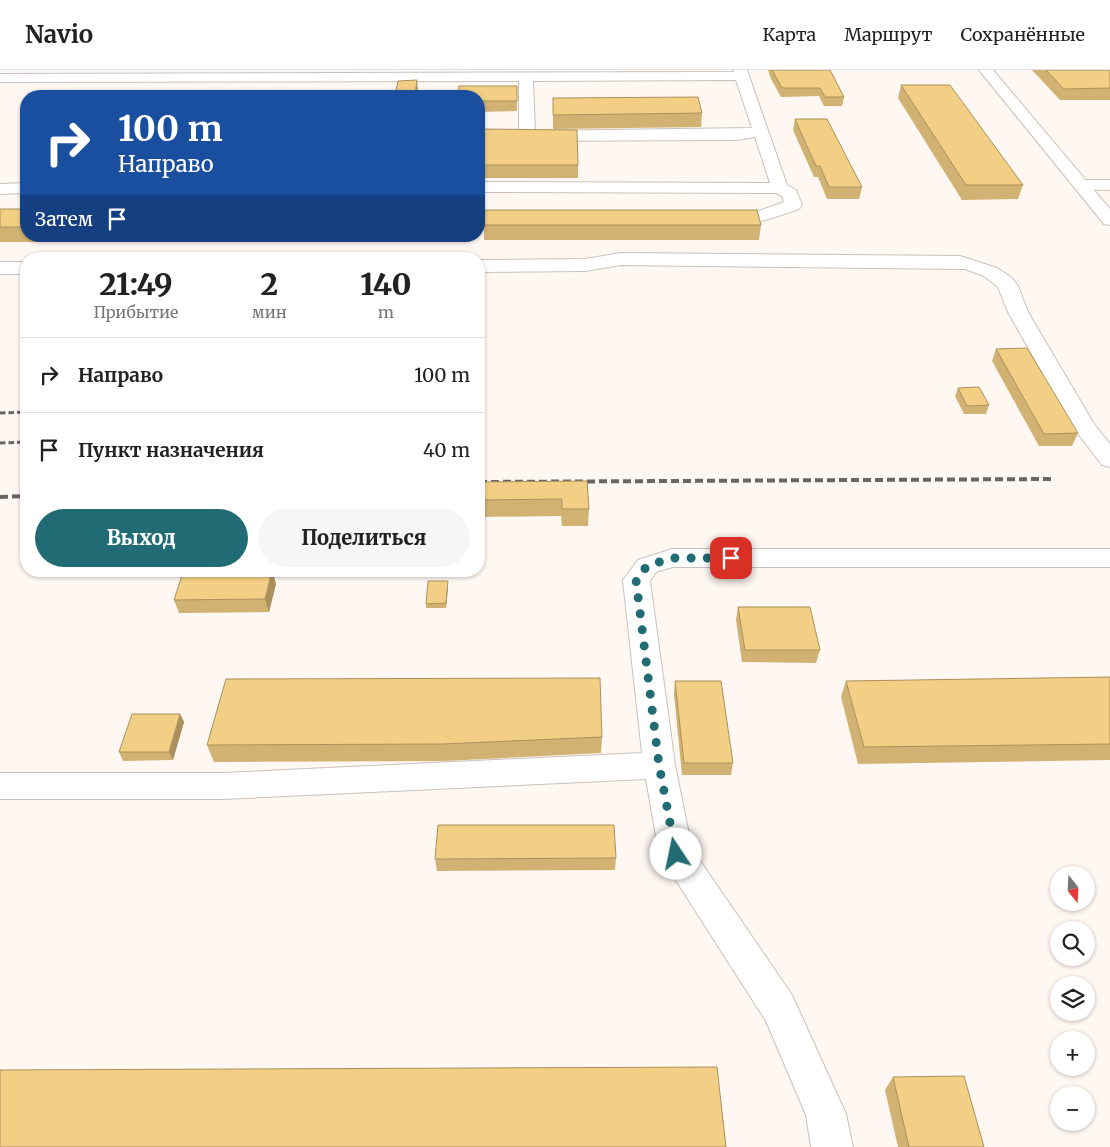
<!DOCTYPE html>
<html lang="ru">
<meta charset="utf-8">
<style>
:root{--surface:#fff;--page:#f6f6f6;--text:#222;--muted:#767676;--line:#e0e0e0;--accent:#216b74}
body{margin:0;font-family:Merriweather,serif;background:var(--page);color:var(--text);height:100vh;display:flex;flex-direction:column;font-size:19px;white-space:nowrap}
*{box-sizing:border-box;margin:0}
p{font-size:16px;color:var(--muted)}
.icon{flex:none;width:28px;height:28px;fill:none;stroke:currentColor;stroke-width:2;stroke-linecap:round;stroke-linejoin:round}
.map{position:relative;flex:1;overflow:hidden}
.details{position:absolute;left:20px;top:182px;width:465px;height:325px;display:flex;flex-direction:column;background:var(--surface);border-radius:20px;box-shadow:0 1px 4px #0004}
.details>*{flex:none}
.banner{position:absolute;left:20px;top:20px;width:465px;height:152px;border-radius:20px;box-shadow:0 1px 4px #0004;background:#1a4fa0;color:#fff;overflow:hidden}
.needle{width:32px;rotate:162deg}
.controls{position:absolute;left:1050px;top:796px;display:grid;gap:10px}
.controls a{display:grid;place-items:center;width:45px;height:45px;border-radius:50%;background:var(--surface);box-shadow:0 1px 4px #0004;font-size:25px}
.pin{position:absolute;display:grid;place-items:center;width:42px;height:42px;color:#fff;margin:-21px;border-radius:10px;box-shadow:0 2px 8px #0006}
.me{position:absolute;width:55px;margin:-28px;rotate:349deg;stroke-linejoin:round;filter:drop-shadow(0 0 4px #0008)}
.turn{display:flex;align-items:center;gap:18px;height:105px;padding:0 15px;font-size:22px}
.turn .icon{width:65px;height:65px;stroke-width:2.5}
.turn b{display:block;font-size:35px;line-height:42px}
.then{display:flex;align-items:center;height:48px;padding:0 15px;background:#0003;gap:10px;font-size:19px}
.eta{display:flex;justify-content:space-evenly;align-items:center;height:85px;text-align:center}
.eta b{font-size:30px;font-weight:800;line-height:35px}
.button{display:flex;gap:10px;margin-top:auto;padding:10px 15px}
.button a{flex:1;height:58px;border-radius:30px;background:var(--accent);color:#fff;font-size:20px;font-weight:800;line-height:58px;text-align:center}
.button a+a{background:var(--page);color:var(--text)}
ul{padding:0;list-style:none}
li{display:flex;align-items:center;gap:15px;height:75px;padding:0 15px;border-top:1px solid var(--line)}
li div{flex:1}
li b{display:block;font-size:19px}
li em{font-style:normal}
header{display:flex;align-items:center;gap:30px;box-sizing:border-box;height:70px;padding:0 25px;background:var(--surface);border-bottom:1px solid var(--line)}
header strong{font-size:24px}
nav{display:flex;gap:28px;margin-inline-start:auto;font-size:18px}
.map>svg:first-child{display:block}
.lines{fill:none;stroke-linecap:round;stroke-linejoin:round}
.minor-casing{stroke:#cac1bb;stroke-width:2}
.major-casing{stroke:#cac1bb;stroke-width:2}
.minor{fill:#fff;fill-rule:evenodd}
.major{fill:#fff;fill-rule:evenodd}
.rail-far1{stroke:#6a6562;stroke-width:3;stroke-dasharray:5.5 3;stroke-linecap:butt}
.rail{stroke:#6a6562;stroke-width:4;stroke-dasharray:8 4;stroke-linecap:butt}
.wall{fill:#d1b272}
.shaded-wall{fill:#aa915d}
.building{fill:#f3cf85;stroke:#aa915d}
.route{stroke:#216b74;stroke-width:9;stroke-dasharray:0 16.2}
</style>
<header>
<strong>Navio</strong>
<nav><a>Карта</a><a>Маршрут</a><a>Сохранённые</a></nav>
</header>
<div class="map">
<svg width="1110" height="1077" viewBox="0 0 1110 1077">
<rect width="100%" height="100%" fill="#fff7f2"/>
<g class="lines">
<defs>
<g id="minor">
<path d="M733,0h14l40,115 9,5 6,15 -3,4c-27,9 -53,20 -82,13l-3,-4 3,-4 36,-1 31,-11 -2,-6 -6,-3 -297,-1v-10l291,1 -15,-46 -19,3 -257,1v-10h40v-50l-519,1v-8l734,-2zM736,10l16,48 -217,3 -2,-50z"/>
<polygon points="1083,110 1110,110 1110,120 1077,119 1075,115 1077,111"/>
<polygon points="26,113 26,123 0,124 0,114"/>
<polygon points="479,143 522,143 528,144 531,148 528,152 522,153 479,153"/>
<polygon points="621,183 960,186 997,198 1012,208 1018,216 1028,242 1094,354 1110,374 1110,397 1102,395 1073,357 1008,242 998,217 984,206 965,199 621,195 585,201 479,202 479,190 585,189"/>
<rect x="0" y="192" width="26" height="12"/>
<polygon points="672,479 1110,479 1110,497 673,497 656,502 650,511 675,695 692,779 792,925 846,1044 853,1077 811,1077 806,1045 766,951 659,784 646,709 223,729 0,729 0,703 223,703 642,683 623,510 638,490"/>
</g>
<polygon id="major" points="979,0 993,0 1110,139 1110,155 1104,154"/>
</defs>
<use href="#minor" class="minor-casing"/>
<use href="#major" class="major-casing"/>
<use href="#minor" class="minor"/>
<use href="#major" class="major"/>
<g class="rail-far1">
<polyline points="0,343 26,342"/>
<polyline points="0,373 26,372"/>
</g>
<g class="rail">
<polyline points="479,412 1054,409"/>
<polyline points="0,427 26,426"/>
</g>
</g>
<g class="wall">
<polygon points="768,0 830,0 844,27 842,36 824,36 819,26 781,27 771,9"/>
<polygon points="1032,0 1110,0 1110,30 1060,30"/>
<polygon points="901,15 1023,115 1018,129 962,130 898,28"/>
<polygon points="517,16 517,41 479,42 479,26"/>
<polygon points="553,28 702,43 701,57 553,59"/>
<polygon points="795,49 862,117 859,129 827,129 818,107 814,107 793,60"/>
<polygon points="479,59 578,95 578,108 479,108"/>
<polygon points="0,139 26,139 26,166 193,166 190,172 0,172"/>
<polygon points="484,155 761,155 759,170 484,170"/>
<polygon points="232,166 451,166 450,170 234,171"/>
<polygon points="996,279 1078,363 1072,376 1039,376 992,291"/>
<polygon points="958,318 989,335 986,344 964,344 955,326"/>
<polygon points="587,411 589,439 588,456 562,456 561,446 479,447 479,412"/>
<polygon points="272,501 276,514 269,542 179,543 174,530"/>
<polygon points="448,515 446,538 426,538 426,534"/>
<polygon points="738,537 820,580 816,593 742,592 736,550"/>
<polygon points="1110,607 1110,690 858,694 841,627 846,611"/>
<polygon points="675,611 733,693 731,705 682,705 674,624"/>
<polygon points="180,644 184,652 173,690 123,691 119,682"/>
<polygon points="602,667 601,683 444,691 214,692 207,675"/>
<polygon points="616,788 615,800 437,801 435,789"/>
<polygon points="893,1007 984,1077 898,1077 885,1020"/>
</g>
<g class="shaded-wall">
<polygon points="417,10 418,22 418,26 415,26"/>
<polygon points="188,166 193,166 190,172"/>
<polygon points="272,501 276,514 269,542 265,529"/>
<polygon points="448,511 448,515 446,538 446,533"/>
<polygon points="180,644 184,652 173,690 169,682"/>
</g>
<g class="building">
<polygon points="772,0 830,0 844,27 825,27 820,18 782,18"/>
<polygon points="1046,0 1110,0 1110,18 1064,19"/>
<polygon points="417,10 415,26 395,26 398,11"/>
<polygon points="901,15 950,15 1023,115 966,115"/>
<polygon points="459,16 517,16 517,31 479,31 479,26 458,26"/>
<polygon points="698,27 702,43 553,45 553,28"/>
<polygon points="795,49 827,49 862,117 829,117 820,96 816,96"/>
<polygon points="479,59 577,60 578,95 479,95"/>
<rect x="0" y="139" width="26" height="18"/>
<polygon points="485,140 757,140 761,155 484,155"/>
<polygon points="1027,278 1078,363 1044,364 996,279"/>
<polygon points="979,317 989,335 967,336 958,318"/>
<polygon points="587,411 589,439 562,439 562,429 479,430 479,412"/>
<polygon points="272,501 265,529 174,530 183,502"/>
<polygon points="428,511 448,511 446,533 426,534"/>
<polygon points="738,537 810,537 820,580 745,580"/>
<polygon points="1110,607 1110,674 864,677 846,611"/>
<polygon points="600,608 602,667 442,674 207,675 226,609"/>
<polygon points="675,611 721,611 733,693 684,693"/>
<polygon points="132,644 180,644 169,682 119,682"/>
<polygon points="438,755 614,755 616,788 435,789"/>
<polygon points="717,997 726,1077 0,1077 0,1000"/>
<polygon points="964,1006 984,1077 909,1077 893,1007"/>
</g>
<g class="lines">
<polyline class="route" points="676,784 659,695 636,510 647,496 672,488 731,488"/>
</g>
</svg>
<div class="controls">
<a><svg class="needle" viewBox="-14 -14 28 28"><path d="M0-13l5 13h-10z" fill="#e53935"/><path d="M0 13l5-13h-10z" fill="#767676"/></svg></a>
<a><svg class="icon" aria-label="search" viewBox="0 0 24 24"><circle cx="10" cy="10" r="6"/><path d="M15 15l6 6"/></svg></a>
<a><svg class="icon" aria-label="layers" viewBox="0 0 24 24"><path d="M12 4l9 5-9 5-9-5zM3 14l9 5 9-5"/></svg></a>
<a>+</a>
<a>−</a>
</div>
<div class="pin" style="left:731px;top:488px;background:#d93025"><svg class="icon" aria-label="arrive" viewBox="0 0 24 24"><path d="M6 21V4h12l-3 4 3 4H6"/></svg></div>
<svg class="me" style="left:676px;top:784px" viewBox="-20 -20 40 40"><circle r="19" fill="#fff"/><path d="M0-13L10 11 0 6-10 11z" fill="#216b74"/></svg>
<div class="banner">
<div class="turn"><svg class="icon" aria-label="right" viewBox="0 0 24 24"><path d="M7 20v-9h11M14 6l5 5-5 5"/></svg><div><b>100 m</b>Направо</div></div>
<div class="then">Затем<svg class="icon" aria-label="arrive" viewBox="0 0 24 24"><path d="M6 21V4h12l-3 4 3 4H6"/></svg></div>
</div>
<section class="details">
<div class="eta">
<div><b>21:49</b><p>Прибытие</p></div>
<div><b>2</b><p>мин</p></div>
<div><b>140</b><p>m</p></div>
</div>
<ul>
<li><svg class="icon" aria-label="right" viewBox="0 0 24 24"><path d="M7 20v-9h11M14 6l5 5-5 5"/></svg><div><b>Направо</b></div><em>100 m</em></li>
<li><svg class="icon" aria-label="arrive" viewBox="0 0 24 24"><path d="M6 21V4h12l-3 4 3 4H6"/></svg><div><b>Пункт назначения</b></div><em>40 m</em></li>
</ul>
<div class="button"><a>Выход</a><a>Поделиться</a></div>
</section>
</div>
